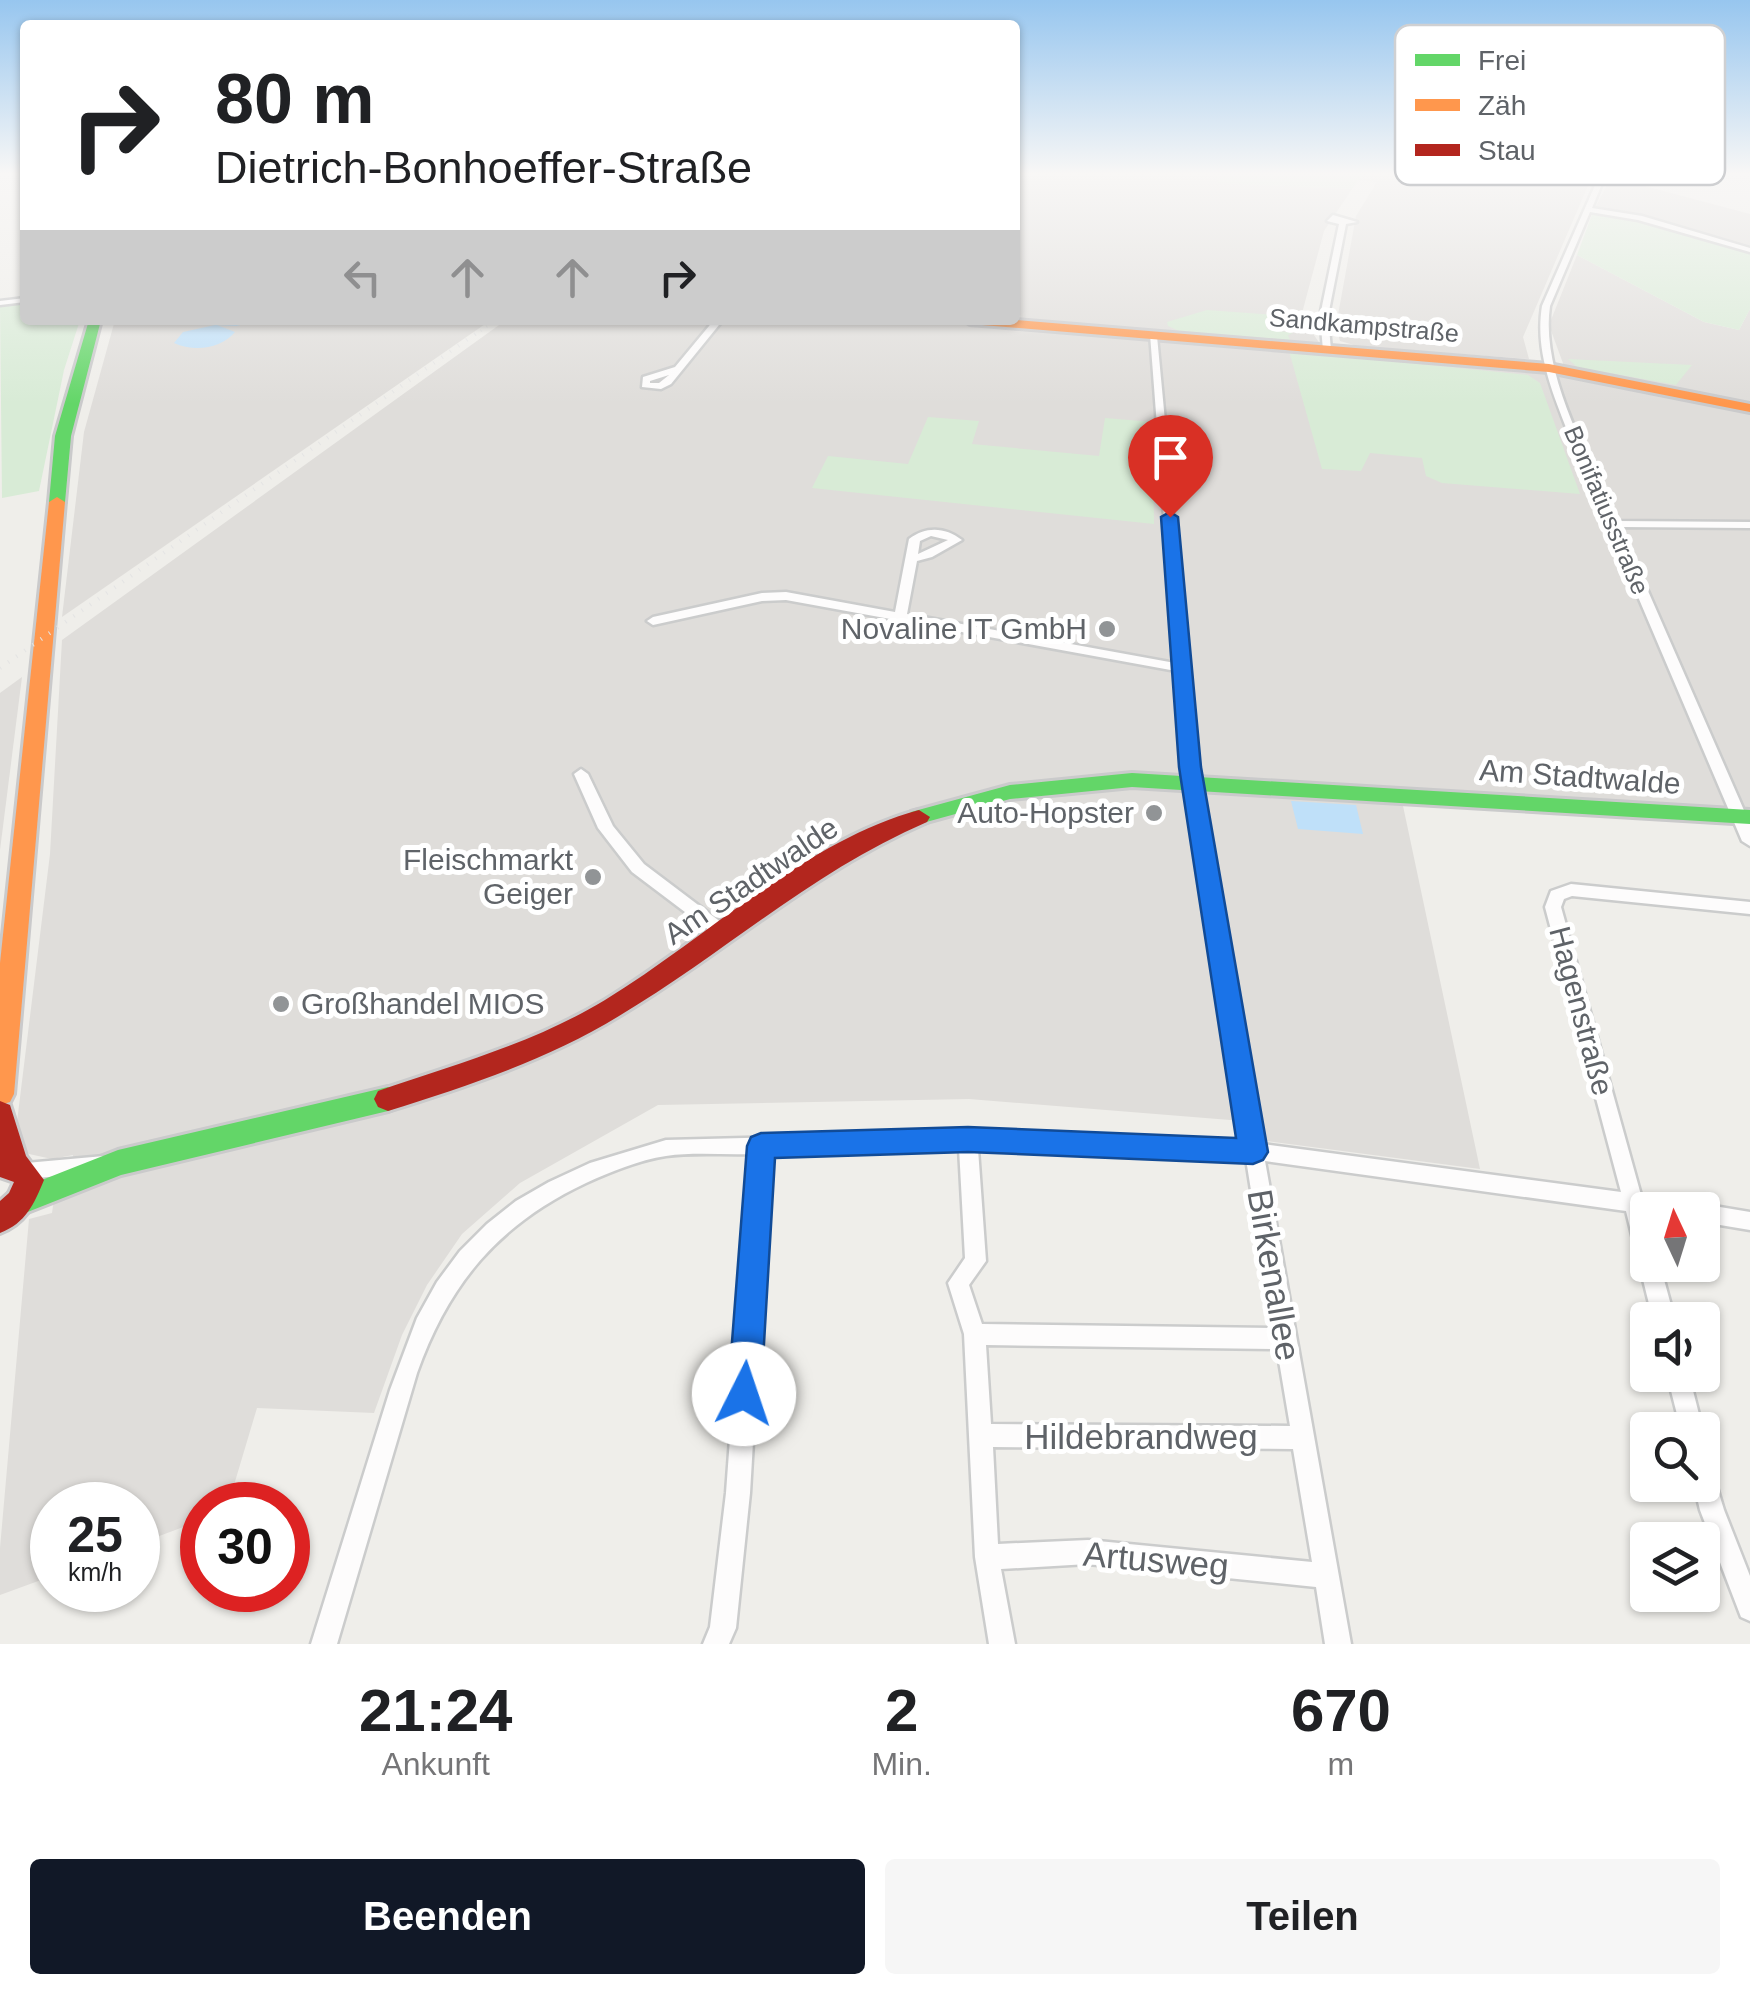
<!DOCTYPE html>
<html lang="de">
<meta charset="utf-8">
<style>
:root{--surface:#fff;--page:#f6f6f6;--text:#202124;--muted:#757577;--accent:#111827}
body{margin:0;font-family:Arial,sans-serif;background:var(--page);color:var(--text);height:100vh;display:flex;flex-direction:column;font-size:38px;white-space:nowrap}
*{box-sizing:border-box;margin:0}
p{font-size:32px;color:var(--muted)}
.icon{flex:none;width:55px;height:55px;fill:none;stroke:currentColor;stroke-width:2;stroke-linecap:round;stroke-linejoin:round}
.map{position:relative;height:1644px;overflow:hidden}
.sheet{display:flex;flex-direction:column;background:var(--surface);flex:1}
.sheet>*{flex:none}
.banner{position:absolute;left:20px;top:20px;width:1000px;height:305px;border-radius:10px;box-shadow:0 2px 8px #0004;background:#fff;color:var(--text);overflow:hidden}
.needle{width:65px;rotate:356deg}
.fabs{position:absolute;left:1630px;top:1192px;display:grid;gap:20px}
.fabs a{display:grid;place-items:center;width:90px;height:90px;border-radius:10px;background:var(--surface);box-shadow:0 2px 8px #0004;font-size:50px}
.speed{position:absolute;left:30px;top:1482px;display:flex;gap:20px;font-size:50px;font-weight:700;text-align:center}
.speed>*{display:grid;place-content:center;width:130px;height:130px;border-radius:50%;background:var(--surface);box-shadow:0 2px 8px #0004;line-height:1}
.speed small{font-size:25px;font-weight:400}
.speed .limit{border:15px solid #d22;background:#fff;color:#111}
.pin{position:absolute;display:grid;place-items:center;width:85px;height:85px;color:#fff;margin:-102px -42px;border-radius:50% 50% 50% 0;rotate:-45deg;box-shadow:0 0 10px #0007}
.pin .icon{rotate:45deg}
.me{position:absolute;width:110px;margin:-55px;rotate:4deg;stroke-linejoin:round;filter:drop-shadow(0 0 8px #0008)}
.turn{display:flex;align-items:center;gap:35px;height:210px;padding:0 30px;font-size:45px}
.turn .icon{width:130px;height:130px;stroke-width:2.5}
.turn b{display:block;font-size:70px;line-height:85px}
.lanes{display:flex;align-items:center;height:95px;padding:0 30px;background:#0003;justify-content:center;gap:50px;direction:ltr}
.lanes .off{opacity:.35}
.eta{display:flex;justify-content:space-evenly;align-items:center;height:170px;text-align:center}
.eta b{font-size:60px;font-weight:600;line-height:70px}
.action{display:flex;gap:20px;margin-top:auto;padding:20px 30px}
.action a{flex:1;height:115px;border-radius:10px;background:var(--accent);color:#fff;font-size:40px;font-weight:600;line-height:115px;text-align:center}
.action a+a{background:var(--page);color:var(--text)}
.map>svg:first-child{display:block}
.industrial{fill:#dfddda}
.green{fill:#d8ebd6}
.water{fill:#bfe0f9}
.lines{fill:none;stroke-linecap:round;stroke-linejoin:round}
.street-casing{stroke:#cbcccc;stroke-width:5}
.fast-casing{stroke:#cacacb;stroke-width:6}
.slow-casing{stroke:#cacacb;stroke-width:6}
.jam-casing{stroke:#cacacb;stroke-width:6}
.street{fill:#fdfcfc;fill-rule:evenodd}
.fast{fill:#63d668;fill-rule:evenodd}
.slow{fill:#ff974d;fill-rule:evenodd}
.jam{fill:#b3261e;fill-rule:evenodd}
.rail-far1{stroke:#e4e4e4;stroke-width:2.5;stroke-dasharray:1 6;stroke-linecap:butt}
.rail{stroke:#e4e4e4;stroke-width:4;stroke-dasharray:1 9;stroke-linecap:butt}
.route{fill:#1a73e8;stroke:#114b97;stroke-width:2.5}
.poi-dot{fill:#919496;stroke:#fff;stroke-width:4}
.labels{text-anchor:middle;stroke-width:10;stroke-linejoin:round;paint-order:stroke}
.far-street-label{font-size:25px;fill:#5f6368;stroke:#fff}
.poi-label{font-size:30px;fill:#5f6368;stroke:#fff;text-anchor:end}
.street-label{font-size:30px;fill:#5f6368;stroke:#fff}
.near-street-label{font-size:35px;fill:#5f6368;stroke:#fff}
.key{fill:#fff;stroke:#cfd0d2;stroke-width:2.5}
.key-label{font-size:28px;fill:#5f6368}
</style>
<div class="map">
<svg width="1750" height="1644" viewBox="0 0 1750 1644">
<rect width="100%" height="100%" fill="#efeeea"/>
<g class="industrial">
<polygon points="1015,174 1214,174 1221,183 1352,189 1324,231 1301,317 1326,352 1581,376 1750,413 1750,809 1399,787 1480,1169 1259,1140 1255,1122 969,1099 658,1105 520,1183 462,1234 427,1285 402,1335 374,1413 257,1408 228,1505 202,1505 202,1520 138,1544 138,1505 52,1505 52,1576 0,1595 0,1548 29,1219 52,1213 54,1199 69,1195 73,1155 52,1159 29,1154 17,1141 16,1130 50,854 62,640 506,320 1015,320"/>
<polygon points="1363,174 1593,174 1523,337 1529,359 1361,347 1340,341 1336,326 1356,216 1377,182 1358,180"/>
<polygon points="1611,177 1750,214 1750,251 1593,212"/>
<polygon points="1577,255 1704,322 1739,330 1750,309 1750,403 1564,366 1549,325"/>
<polygon points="115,320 491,320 62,617 84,432"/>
<polygon points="22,677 0,850 0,693"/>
</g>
<g class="green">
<polygon points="1213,174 1363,174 1352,189 1217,183"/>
<polygon points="1593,212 1638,218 1750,251 1750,309 1739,330 1704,322 1577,255"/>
<polygon points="25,301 25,320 80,320 64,370 39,491 2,498 0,304"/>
<polygon points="1207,310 1315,318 1265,320 1267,329 1293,333 1288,335 1290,340 1179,331 1168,326 1167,322"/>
<polygon points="1289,351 1528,375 1540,383 1580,494 1442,483 1426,476 1422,458 1370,453 1361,471 1322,469"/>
<polygon points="1568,359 1692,365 1676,385 1577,367"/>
<polygon points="928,417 979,421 972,444 1099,456 1105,418 1153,422 1154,524 812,488 828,456 908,464"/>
</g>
<g class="water">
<path d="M210,320h51l-25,6 -19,-1 18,7c-14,17 -41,20 -61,11l9,-11 32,-7z"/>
<polygon points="1291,801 1356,805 1363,834 1298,829"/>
</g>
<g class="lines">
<defs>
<g id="street">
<path d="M1600,174h6l-14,34 50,8 108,32v4l-112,-32 -48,-8 -40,94c-10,68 40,153 67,215l133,1v6l-130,-1 130,297v22l-8,-5 -175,-411c-16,-41 -32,-80 -25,-124z"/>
<polygon points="1333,215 1357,222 1346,224 1328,316 1331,350 1327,353 1323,350 1320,316 1339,224 1327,221"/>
<polygon points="25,298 25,302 0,305 0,301"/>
<path d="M714,320h9l-52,64 -10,5 -19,-2 1,-10 32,-10zM669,375l-10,8h-9v-2z"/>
<path d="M1150,334l7,2 43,457 62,351 359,48 -76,-285 6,-16 20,-7 179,18v12l-178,-18 -8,3 -3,8 80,288 52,9 2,3 7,-3 48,8v18l-48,-8v-12h-54v55h12l15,55h-22l-27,-109 -361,-50 86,483h-26l-9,-57 -228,-23 -87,5 14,75h-26l-14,-87 -11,-223 -16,-51 17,-25 -6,-110 -189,5 -20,340 -14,135 -7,16h-26l7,-17 16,-134 25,-339c-28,1 -58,-2 -85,2 -27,4 -56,16 -80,27 -87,41 -137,100 -169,190l-80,271h-26l79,-254 27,-72 20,-36 23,-31 27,-27 29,-23 33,-19 41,-19 76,-23 302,-8 275,10 -57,-349 -10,-122 -390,-71 -24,1 -109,24 -6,-4 6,-4 109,-24 24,-1 109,20 14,-73c17,-13 36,-12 53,1l-30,17 -15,4 -10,53 268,49zM931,536l17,4 -30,14 2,-13zM978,1149l268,10 27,169 -291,-4 -13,-39 17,-24zM986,1345l291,4 13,77 -299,-2zM993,1447l300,2 19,113 -224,-22 -90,4z"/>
<polygon points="581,769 588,774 613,826 644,864 730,929 732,933 730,937 718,937 632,872 598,828 574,774"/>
<polygon points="104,1156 111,1158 114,1164 111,1170 104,1172 26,1179 19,1177 16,1171 19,1165 26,1163"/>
<polygon points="1667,1375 1689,1375 1703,1430 1702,1432 1702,1430 1681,1430"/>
<polygon points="1702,1461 1710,1464 1724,1510 1750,1576 1750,1621 1741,1617 1700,1510 1694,1485 1702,1485"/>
</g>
<g id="fast">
<polygon points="89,320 101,320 71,436 65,502 57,507 49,502 55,436"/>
<polygon points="1132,773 1750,810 1750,824 1132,787 1010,799 919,824 908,817 911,812 1010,785"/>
<polygon points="388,1087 398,1091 402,1099 398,1107 388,1111 121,1175 20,1215 9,1211 5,1202 9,1193 118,1150"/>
</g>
<g id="slow">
<polygon points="964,320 1015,320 1549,364 1750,404 1750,412 1549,372 970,324"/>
<polygon points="57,497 65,502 14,1094 10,1102 0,1105 0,963 49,502"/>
</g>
<g id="jam">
<path d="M919,810l11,7 -3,5c-116,50 -202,131 -308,194 -72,44 -151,70 -231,95l-10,-4 -4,-8 4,-8c78,-27 156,-48 227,-91 100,-61 200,-159 314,-190z"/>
<path d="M0,1101l10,4 16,51 18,24c-10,24 -18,43 -44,53v-32l9,-8 5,-11 -14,-5z"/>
</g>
</defs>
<use href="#street" class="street-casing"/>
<use href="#fast" class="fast-casing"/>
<use href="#slow" class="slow-casing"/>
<use href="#jam" class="jam-casing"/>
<use href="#street" class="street"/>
<use href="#fast" class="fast"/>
<use href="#slow" class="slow"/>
<use href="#jam" class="jam"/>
<polyline class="rail-far1" points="475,335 496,320"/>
<polyline class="rail" points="0,668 478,332"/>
</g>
<linearGradient id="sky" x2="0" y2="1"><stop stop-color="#97c6ef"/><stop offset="0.43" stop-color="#f8f7f6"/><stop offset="1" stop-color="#f8f7f6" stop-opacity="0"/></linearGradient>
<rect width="1750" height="404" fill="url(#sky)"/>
<polygon class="route" points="1170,512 1178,517 1201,767 1268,1152 1263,1160 1253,1164 968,1152 775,1158 761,1394 757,1406 744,1411 732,1406 728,1394 747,1146 751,1137 761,1133 968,1127 1236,1138 1179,767 1161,517"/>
<g class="poi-dot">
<circle cx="1107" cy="629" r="10"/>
<circle cx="1154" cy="813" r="10"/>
<circle cx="593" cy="877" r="10"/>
<circle cx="281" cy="1004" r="10"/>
</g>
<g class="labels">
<g class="far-street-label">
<text transform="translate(1364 325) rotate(5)" y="9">Sandkampstraße</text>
<text transform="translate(1607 510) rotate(67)" y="9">Bonifatiusstraße</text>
</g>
<g class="poi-label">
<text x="1087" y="639">Novaline IT GmbH</text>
<text x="1134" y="823">Auto-Hopster</text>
<text x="573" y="870">Fleischmarkt<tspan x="573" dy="34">Geiger</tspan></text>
<text x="301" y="1014" text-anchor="start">Großhandel MIOS</text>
</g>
<g class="street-label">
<text transform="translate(1580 777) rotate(4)" y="10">Am Stadtwalde</text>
<text transform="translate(751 881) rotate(-34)" y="10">Am Stadtwalde</text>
<text transform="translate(1581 1011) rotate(75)" y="10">Hagenstraße</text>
</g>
<g class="near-street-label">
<text transform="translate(1274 1275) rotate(80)" y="12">Birkenallee</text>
<text x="1141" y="1449">Hildebrandweg</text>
<text transform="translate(1156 1560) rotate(5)" y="12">Artusweg</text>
</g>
</g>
<rect x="1395" y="25" width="330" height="160" rx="15" class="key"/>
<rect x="1415" y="54" width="45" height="12" fill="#63d668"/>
<rect x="1415" y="99" width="45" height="12" fill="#ff974d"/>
<rect x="1415" y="144" width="45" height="12" fill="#b3261e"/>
<g class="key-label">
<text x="1478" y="70">Frei</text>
<text x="1478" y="115">Zäh</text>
<text x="1478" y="160">Stau</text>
</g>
</svg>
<div class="fabs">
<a><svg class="needle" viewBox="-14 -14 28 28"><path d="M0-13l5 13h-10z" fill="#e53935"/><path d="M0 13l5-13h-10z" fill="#757577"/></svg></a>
<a><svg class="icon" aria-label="sound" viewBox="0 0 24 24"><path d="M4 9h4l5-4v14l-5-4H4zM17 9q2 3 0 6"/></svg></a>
<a><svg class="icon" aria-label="search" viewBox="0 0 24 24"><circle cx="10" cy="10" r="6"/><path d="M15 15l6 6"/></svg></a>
<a><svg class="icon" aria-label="layers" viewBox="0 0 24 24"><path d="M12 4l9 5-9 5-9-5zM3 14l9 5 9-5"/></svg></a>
</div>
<div class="speed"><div>25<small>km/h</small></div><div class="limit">30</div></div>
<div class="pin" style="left:1170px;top:517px;background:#d93025"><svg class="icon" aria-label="arrive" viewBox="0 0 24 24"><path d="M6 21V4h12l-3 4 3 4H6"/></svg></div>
<svg class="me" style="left:744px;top:1394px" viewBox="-20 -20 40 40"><circle r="19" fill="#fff"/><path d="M0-13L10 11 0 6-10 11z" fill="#1a73e8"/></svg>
<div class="banner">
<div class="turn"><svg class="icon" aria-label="right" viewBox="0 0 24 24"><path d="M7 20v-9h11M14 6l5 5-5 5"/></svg><div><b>80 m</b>Dietrich-Bonhoeffer-Straße</div></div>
<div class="lanes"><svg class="icon off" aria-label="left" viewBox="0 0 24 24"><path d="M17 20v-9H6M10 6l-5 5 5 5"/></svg><svg class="icon off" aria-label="ahead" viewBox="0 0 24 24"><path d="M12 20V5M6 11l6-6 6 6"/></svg><svg class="icon off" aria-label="ahead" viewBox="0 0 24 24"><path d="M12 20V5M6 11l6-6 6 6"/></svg><svg class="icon" aria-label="right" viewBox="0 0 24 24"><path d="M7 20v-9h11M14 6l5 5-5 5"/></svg></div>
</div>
</div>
<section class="sheet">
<div class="eta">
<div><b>21:24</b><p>Ankunft</p></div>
<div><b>2</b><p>Min.</p></div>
<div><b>670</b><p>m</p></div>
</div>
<div class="action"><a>Beenden</a><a>Teilen</a></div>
</section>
